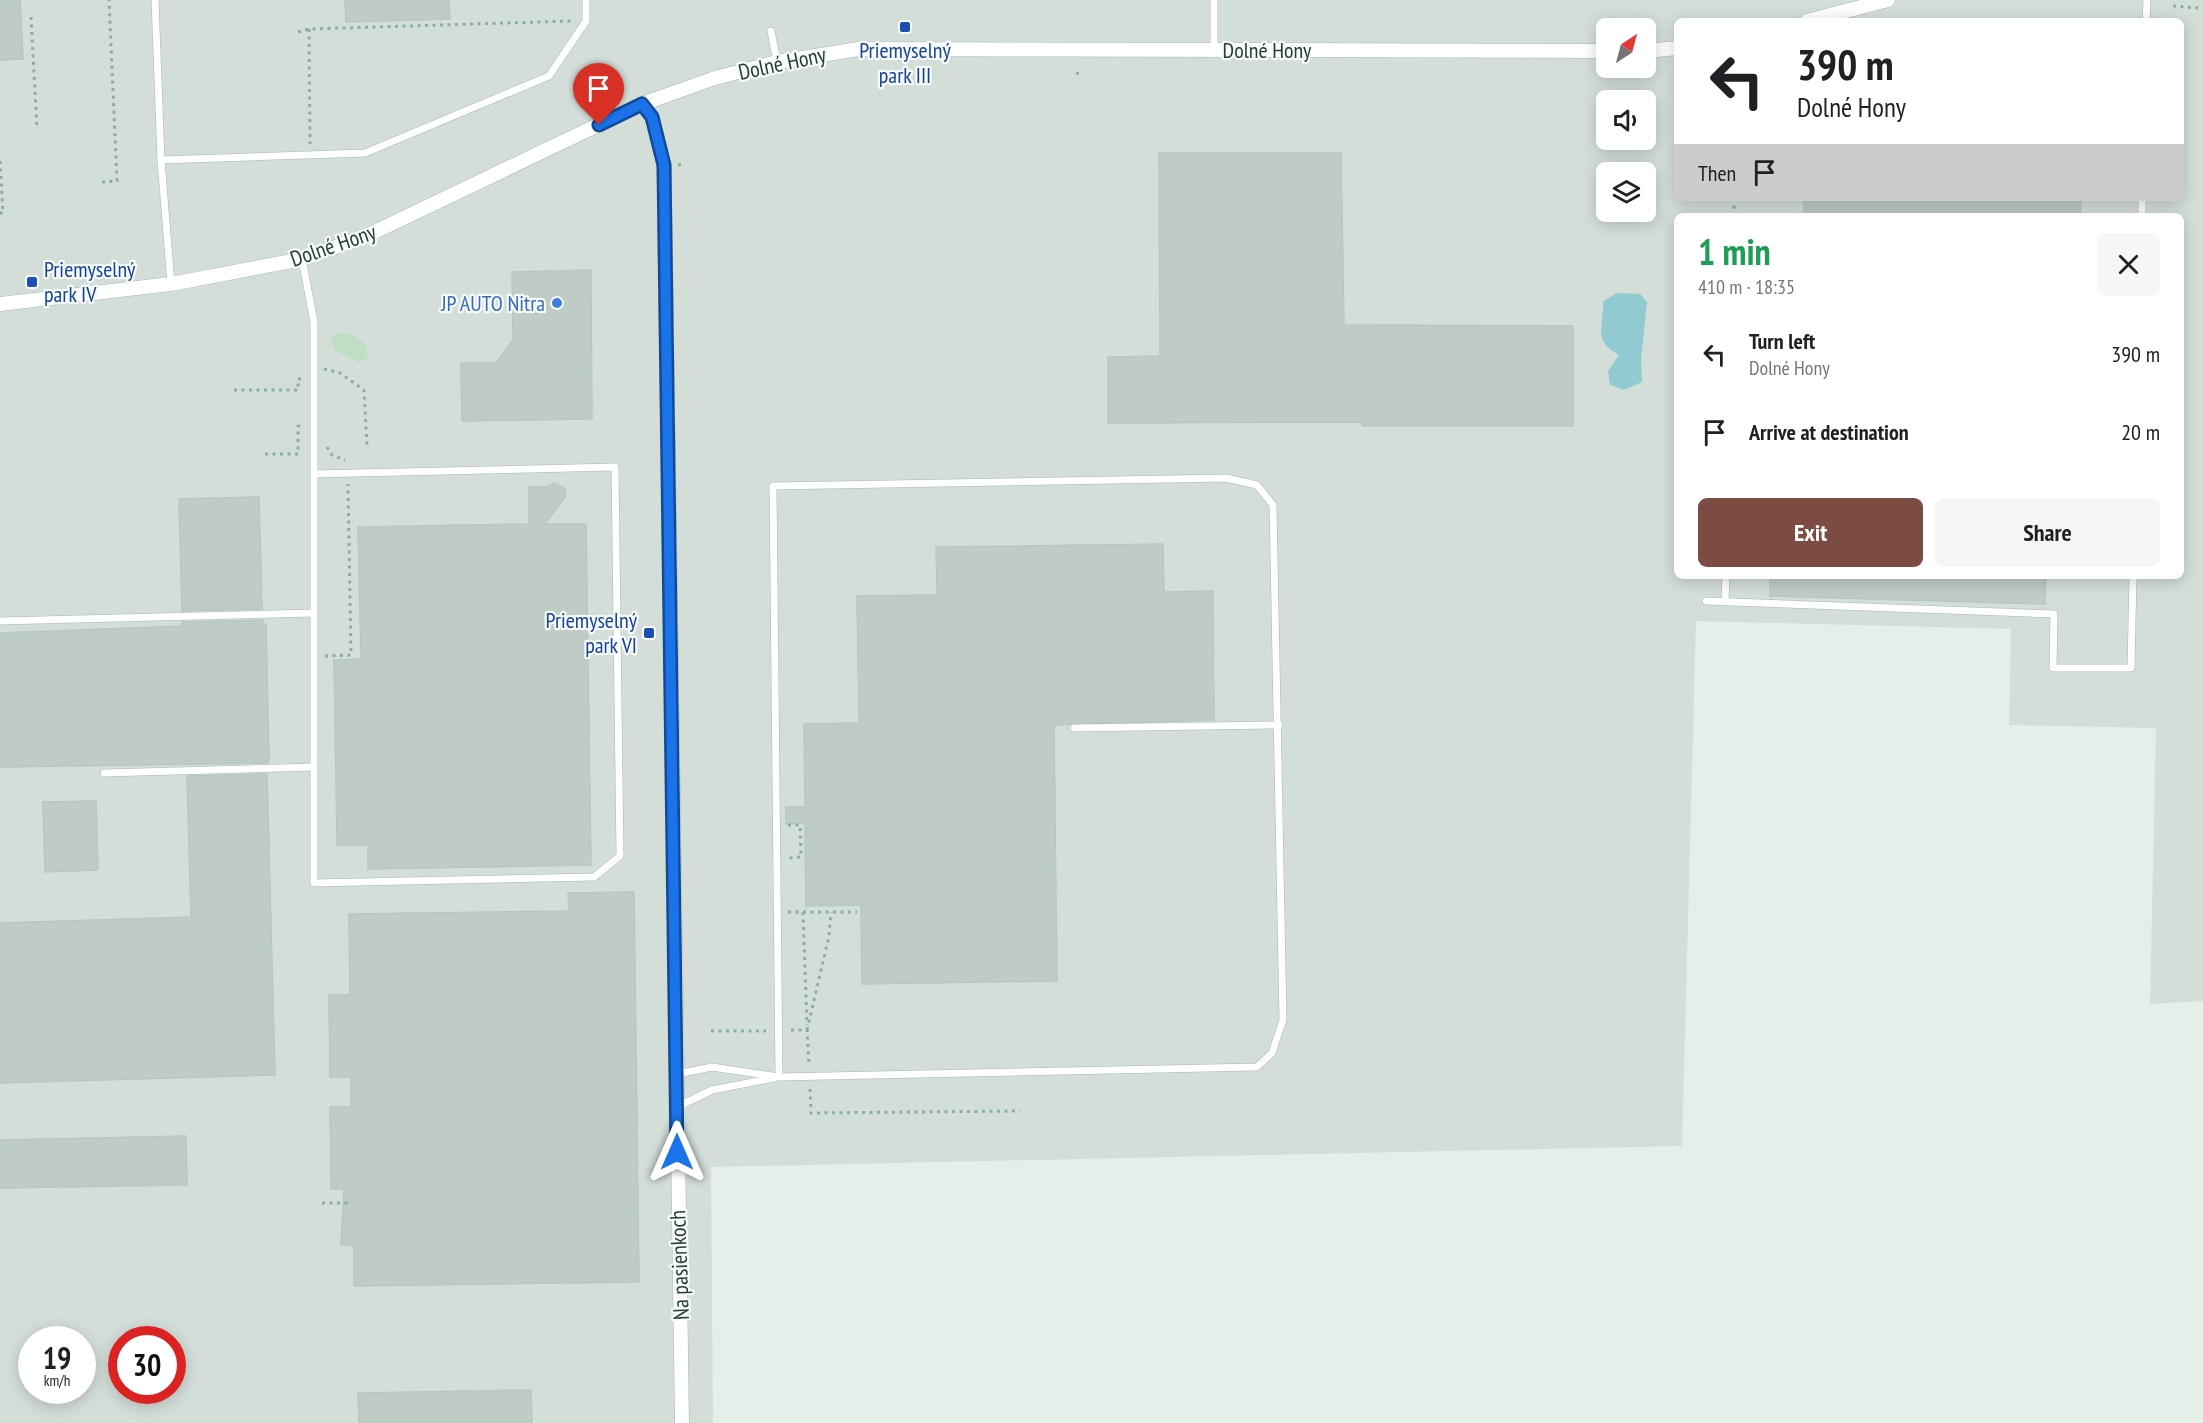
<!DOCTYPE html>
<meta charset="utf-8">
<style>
:root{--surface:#fff;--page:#f6f6f6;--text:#202124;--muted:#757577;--accent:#7c4b41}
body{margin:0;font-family:"PT Sans Narrow",sans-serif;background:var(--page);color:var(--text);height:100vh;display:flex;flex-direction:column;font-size:22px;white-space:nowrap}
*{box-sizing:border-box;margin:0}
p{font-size:20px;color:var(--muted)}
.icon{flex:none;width:33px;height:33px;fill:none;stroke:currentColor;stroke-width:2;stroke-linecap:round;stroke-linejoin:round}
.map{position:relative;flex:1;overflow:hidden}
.details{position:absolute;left:1674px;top:213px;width:510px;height:366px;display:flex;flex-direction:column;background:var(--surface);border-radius:9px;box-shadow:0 3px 15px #0003}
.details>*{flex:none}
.hud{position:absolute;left:1674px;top:18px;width:510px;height:183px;border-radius:9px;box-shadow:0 3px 15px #0003;background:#fff;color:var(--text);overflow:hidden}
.needle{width:39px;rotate:36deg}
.buttons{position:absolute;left:1596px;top:18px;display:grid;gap:12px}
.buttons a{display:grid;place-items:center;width:60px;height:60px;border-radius:9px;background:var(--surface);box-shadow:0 3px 15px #0003;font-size:30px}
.speed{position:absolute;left:18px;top:1326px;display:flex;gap:12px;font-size:30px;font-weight:700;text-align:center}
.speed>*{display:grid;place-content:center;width:78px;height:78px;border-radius:50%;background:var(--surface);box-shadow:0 3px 15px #0003;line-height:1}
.speed small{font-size:15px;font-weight:400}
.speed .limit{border:9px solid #d22;background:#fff;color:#111}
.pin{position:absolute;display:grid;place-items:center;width:51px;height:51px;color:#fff;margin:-62px -26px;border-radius:50% 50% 50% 0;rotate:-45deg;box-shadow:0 0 6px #0007}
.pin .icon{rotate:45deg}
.me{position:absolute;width:66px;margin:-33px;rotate:0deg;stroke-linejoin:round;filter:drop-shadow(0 0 4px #0008)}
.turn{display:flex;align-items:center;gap:21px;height:126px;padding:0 24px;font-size:27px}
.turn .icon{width:78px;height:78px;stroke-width:2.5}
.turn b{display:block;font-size:42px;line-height:51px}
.then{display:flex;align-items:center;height:57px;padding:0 24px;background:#0003;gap:12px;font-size:22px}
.round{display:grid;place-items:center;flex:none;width:63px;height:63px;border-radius:9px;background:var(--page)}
.headline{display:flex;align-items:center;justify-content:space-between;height:102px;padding:0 24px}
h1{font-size:36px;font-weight:800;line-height:45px;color:#1e9e55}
.action{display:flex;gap:12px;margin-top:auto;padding:12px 24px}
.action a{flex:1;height:69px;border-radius:9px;background:var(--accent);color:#fff;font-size:24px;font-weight:800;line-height:69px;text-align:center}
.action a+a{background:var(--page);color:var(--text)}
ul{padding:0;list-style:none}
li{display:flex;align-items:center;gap:18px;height:78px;padding:0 24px}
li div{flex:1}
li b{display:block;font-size:22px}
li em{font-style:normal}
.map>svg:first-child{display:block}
.built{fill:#d4ded9;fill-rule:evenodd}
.green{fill:#c0dec6}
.water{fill:#91cad0}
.building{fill:#beccc5;stroke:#b8c7c0;stroke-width:1.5}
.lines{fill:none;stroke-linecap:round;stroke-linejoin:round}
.service-casing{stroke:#a8b6b1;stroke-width:8}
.minor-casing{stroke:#a8b6b1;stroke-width:15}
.path{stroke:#87b0a1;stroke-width:3;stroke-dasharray:3 4.5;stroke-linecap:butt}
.service{stroke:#fff;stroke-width:7}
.minor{stroke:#fff;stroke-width:14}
.route-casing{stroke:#114b97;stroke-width:15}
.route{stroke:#1a73e8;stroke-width:10}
.transit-dot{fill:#1a4fb4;stroke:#f6faf8;stroke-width:2}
.shop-dot{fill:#3f7fe0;stroke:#f6faf8;stroke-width:2}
.labels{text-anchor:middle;stroke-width:4.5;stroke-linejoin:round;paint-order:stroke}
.transit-label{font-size:22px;fill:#164399;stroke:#f6faf8}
.street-label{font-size:22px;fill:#253f37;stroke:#f6faf8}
.shop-label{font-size:22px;fill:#366cbe;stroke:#f6faf8;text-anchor:end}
</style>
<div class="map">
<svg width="2203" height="1423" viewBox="0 0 2203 1423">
<rect width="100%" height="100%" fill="#e6eeea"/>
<path class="built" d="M0,0h2203v1001l-53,3 6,-276 -147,-3 2,-96 -315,-8 -14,525 -971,21 2,256h-713zM1677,21h504v177h-504zM1606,28h40v40h-40zM1606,100h40v40h-40zM1606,172h40v40h-40zM1677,216h504v360h-504zM32,1340h50v50h-50zM122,1340h50v50h-50z"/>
<path class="green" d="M336,333c17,-1 31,7 32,24l-9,6 -25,-13 -3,-9z"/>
<path class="water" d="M1617,293l23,1 7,8 -6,57 1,23 -18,8 -14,-5 -2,-14 11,-16c-27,-14 -15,-28 -16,-54z"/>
<g class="building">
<polygon points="0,0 20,0 23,59 0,60"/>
<polygon points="345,0 449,0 450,19 346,22"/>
<polygon points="1159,153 1341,153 1344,325 1573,326 1573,426 1362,426 1362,422 1108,423 1108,357 1160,356"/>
<polygon points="1804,198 2081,198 2080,216 1804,216"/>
<polygon points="591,270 592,419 462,421 461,363 496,363 513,340 512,272"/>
<polygon points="554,483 565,489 566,496 545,524 586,524 591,865 368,869 368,845 337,845 334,660 361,659 358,527 529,524 529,487 546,487"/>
<polygon points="259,497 262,609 182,611 179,499"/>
<polygon points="1163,544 1164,592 1213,591 1214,720 1054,725 1057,981 862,984 861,905 806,906 805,823 786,824 786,807 805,807 804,724 859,723 857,596 937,595 936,547"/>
<polygon points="1770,576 2046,576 2045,604 1770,596"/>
<polygon points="263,620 263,624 266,624 269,761 267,763 0,767 0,633 182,626 182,622"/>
<polygon points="267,774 275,1075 0,1083 0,923 191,917 187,776"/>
<polygon points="96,801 98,870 45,872 43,802"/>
<polygon points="634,892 639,1282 354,1286 354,1245 341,1245 344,1189 331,1189 330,1107 351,1107 351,1077 330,1077 329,995 350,995 349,914 569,911 568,893"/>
<polygon points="186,1136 187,1185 0,1188 0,1140"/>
<polygon points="531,1390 532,1423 359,1423 358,1393"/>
</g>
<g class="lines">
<defs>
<g id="service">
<polyline points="155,0 161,160 171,284"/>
<polyline points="1214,0 1214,50"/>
<polyline points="2146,21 2147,0"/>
<polyline points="771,31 777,62"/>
<polyline points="161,160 365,153 549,76 586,21 586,0"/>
<polyline points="2142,216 2142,198"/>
<polyline points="302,259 314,322 314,883 594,877 620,856 615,467 314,474"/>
<polyline points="1706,601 2054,614 2053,668 2131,668 2133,576"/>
<polyline points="1725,601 1726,576"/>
<polyline points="0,621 314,613"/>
<polyline points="1074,728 1279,725"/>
<polyline points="104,773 314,767"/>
<polyline points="677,1074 712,1067 779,1077 1257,1067 1272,1053 1283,1020 1273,505 1257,485 1226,478 773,486 779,1077"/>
<polyline points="677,1107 712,1090 774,1078"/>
</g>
<g id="minor">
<polyline points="1807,21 1888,0"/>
<polyline points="1646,51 1677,48"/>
<polyline points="642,104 652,117 664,165 682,1423"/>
<polyline points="0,304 171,284 302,259 366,236 642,104 715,78 777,62 859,49 1606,51"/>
</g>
</defs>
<use href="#service" class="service-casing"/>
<use href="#minor" class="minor-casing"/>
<g class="path">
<polyline points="2173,6 2198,8"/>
<polyline points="31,17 37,129"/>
<polyline points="309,29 310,144"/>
<polyline points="298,32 309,29 572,21"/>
<polyline points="1076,73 1080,74"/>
<polyline points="0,161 3,213 0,213"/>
<polyline points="678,165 685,164"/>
<polyline points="102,182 117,181 109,0"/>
<polyline points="1734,216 1734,198"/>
<polyline points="324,369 340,373 364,390 367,445"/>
<polyline points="234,390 298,390 298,379 301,379"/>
<polyline points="327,447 332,455 345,460"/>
<polyline points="265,454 298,454 298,426 303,427"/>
<polyline points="325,656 351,655 348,484"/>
<polyline points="788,825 800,825 801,857 788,858"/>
<polyline points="788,912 857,912"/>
<polyline points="803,912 807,1025"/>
<polyline points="791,1030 807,1030 809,1064"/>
<polyline points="807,1030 829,936 831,912"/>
<polyline points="711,1031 766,1031"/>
<polyline points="810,1089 811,1113 1020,1111"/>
<polyline points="322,1203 351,1203"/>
</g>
<use href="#service" class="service"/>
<use href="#minor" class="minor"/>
</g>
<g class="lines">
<defs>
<polyline id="route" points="599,125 642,104 652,117 664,165 677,1152"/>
</defs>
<use href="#route" class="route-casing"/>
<use href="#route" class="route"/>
</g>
<g class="transit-dot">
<rect x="899" y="21" width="12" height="12" rx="3"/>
<rect x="26" y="276" width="12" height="12" rx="3"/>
<rect x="643" y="627" width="12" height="12" rx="3"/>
</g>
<circle class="shop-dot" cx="557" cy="303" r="6"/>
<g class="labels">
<g class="transit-label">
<text x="905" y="58">Priemyselný<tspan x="905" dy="25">park III</tspan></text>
<text x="44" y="277" text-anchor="start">Priemyselný<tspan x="44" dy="25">park IV</tspan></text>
<text x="637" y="628" text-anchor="end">Priemyselný<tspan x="637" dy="25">park VI</tspan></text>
</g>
<g class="street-label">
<text x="1267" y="58">Dolné Hony</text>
<text transform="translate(782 63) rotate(-12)" y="8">Dolné Hony</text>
<text transform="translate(333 245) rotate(-19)" y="8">Dolné Hony</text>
<text transform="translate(679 1265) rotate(-92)" y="8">Na pasienkoch</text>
</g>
<g class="shop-label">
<text x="545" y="311">JP AUTO Nitra</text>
</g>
</g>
</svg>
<div class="buttons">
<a><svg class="needle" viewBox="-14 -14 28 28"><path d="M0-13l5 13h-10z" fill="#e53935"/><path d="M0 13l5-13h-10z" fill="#757577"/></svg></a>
<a><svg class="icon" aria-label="sound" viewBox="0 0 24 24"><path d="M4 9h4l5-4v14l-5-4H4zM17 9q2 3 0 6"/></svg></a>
<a><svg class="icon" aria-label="layers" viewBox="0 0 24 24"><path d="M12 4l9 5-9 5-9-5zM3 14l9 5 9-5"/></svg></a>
</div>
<div class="speed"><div>19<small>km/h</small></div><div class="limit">30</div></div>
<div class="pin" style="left:599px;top:125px;background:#d93025"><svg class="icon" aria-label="arrive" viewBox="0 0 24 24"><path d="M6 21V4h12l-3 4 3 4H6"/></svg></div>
<svg class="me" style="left:677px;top:1152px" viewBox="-20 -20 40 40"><path d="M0-17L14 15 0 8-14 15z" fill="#1a73e8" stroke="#fff" stroke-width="4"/></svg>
<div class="hud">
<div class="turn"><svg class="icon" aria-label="left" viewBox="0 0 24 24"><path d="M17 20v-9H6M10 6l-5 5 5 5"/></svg><div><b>390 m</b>Dolné Hony</div></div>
<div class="then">Then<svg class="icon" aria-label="arrive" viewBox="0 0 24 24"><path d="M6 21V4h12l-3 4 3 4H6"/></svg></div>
</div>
<section class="details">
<div class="headline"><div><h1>1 min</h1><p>410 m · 18:35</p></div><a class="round"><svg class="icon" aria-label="close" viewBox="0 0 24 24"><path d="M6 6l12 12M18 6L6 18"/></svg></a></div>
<ul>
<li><svg class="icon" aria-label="left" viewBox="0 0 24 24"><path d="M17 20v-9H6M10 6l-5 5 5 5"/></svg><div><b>Turn left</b><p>Dolné Hony</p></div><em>390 m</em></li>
<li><svg class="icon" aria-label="arrive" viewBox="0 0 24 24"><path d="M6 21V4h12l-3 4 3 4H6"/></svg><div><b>Arrive at destination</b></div><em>20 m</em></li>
</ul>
<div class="action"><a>Exit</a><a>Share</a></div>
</section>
</div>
